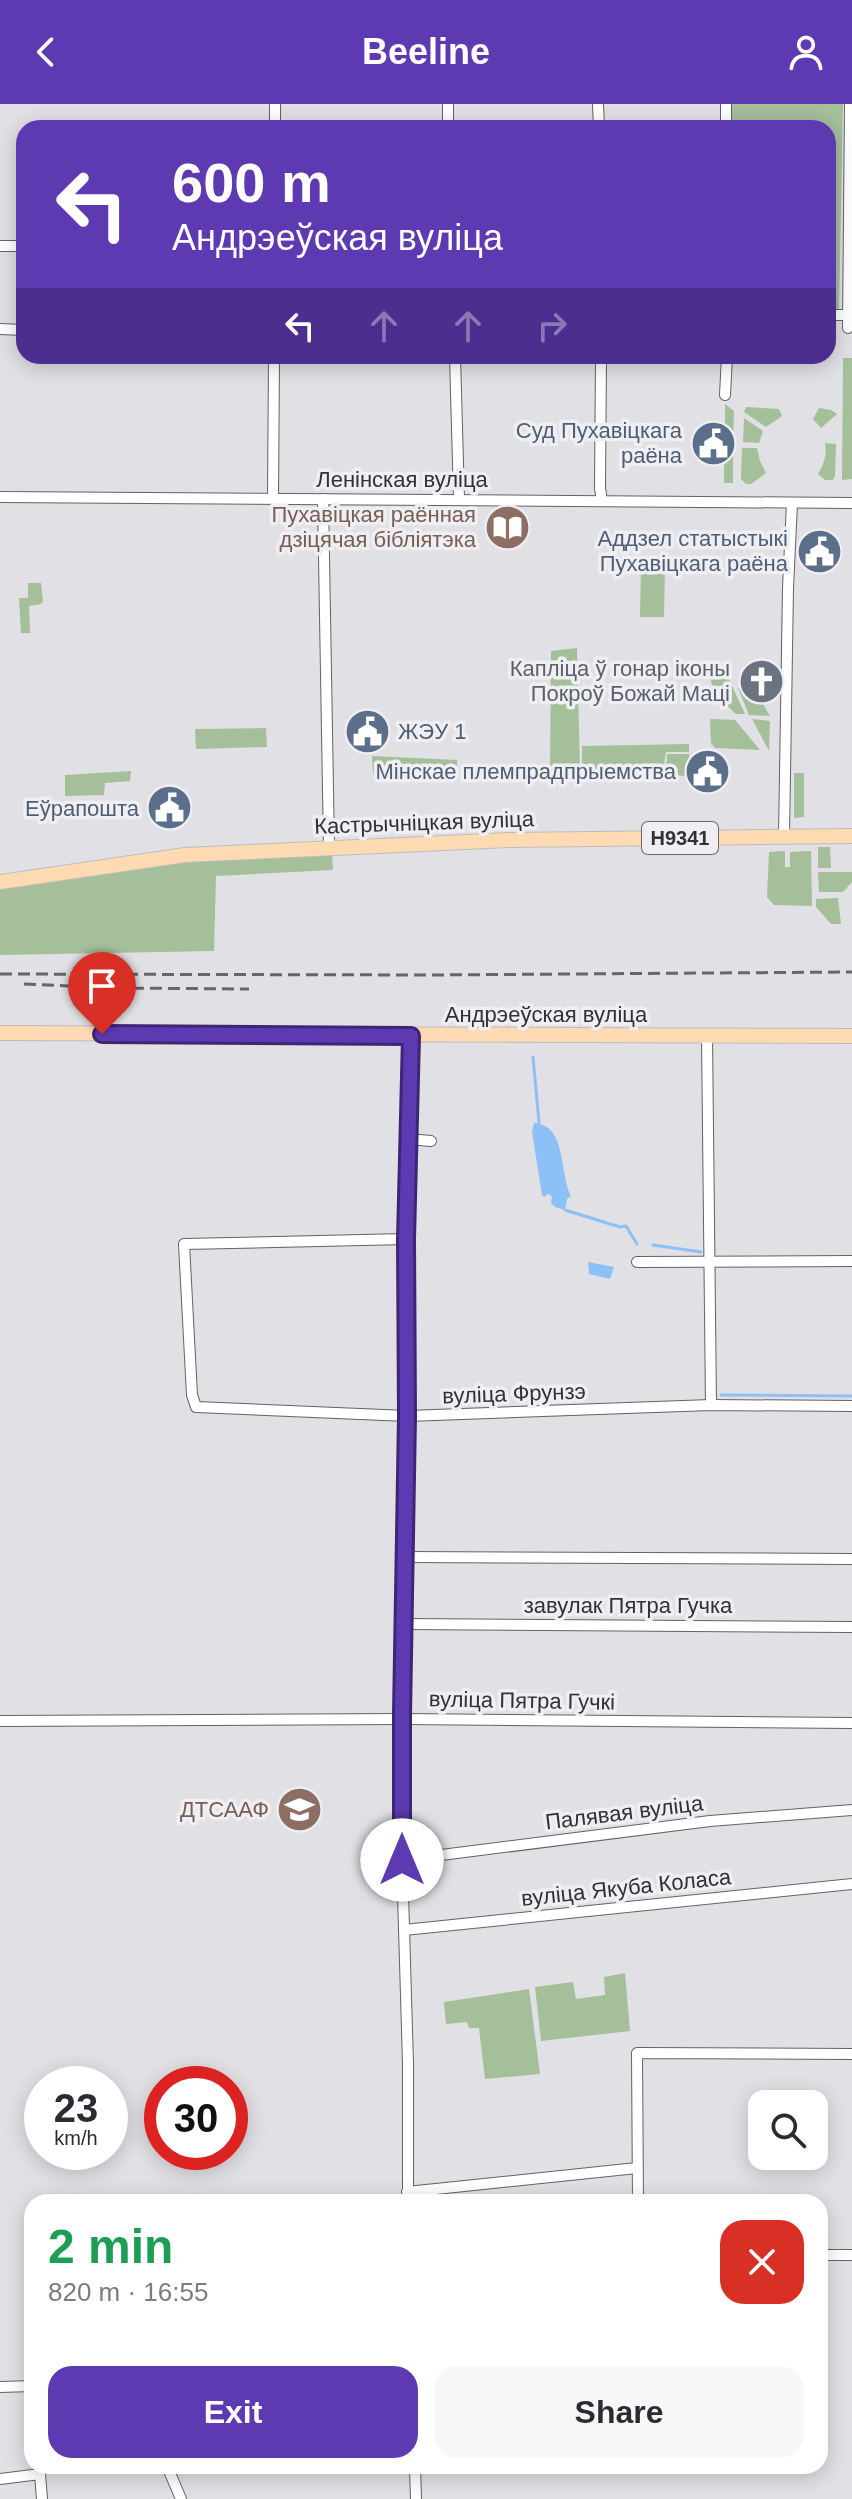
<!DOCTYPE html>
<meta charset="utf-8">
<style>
:root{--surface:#fff;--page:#f7f7f7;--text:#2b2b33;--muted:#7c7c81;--accent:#5e3ab2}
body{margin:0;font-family:Arial,sans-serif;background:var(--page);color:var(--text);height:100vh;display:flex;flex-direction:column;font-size:30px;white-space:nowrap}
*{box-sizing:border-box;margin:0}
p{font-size:26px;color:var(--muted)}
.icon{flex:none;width:44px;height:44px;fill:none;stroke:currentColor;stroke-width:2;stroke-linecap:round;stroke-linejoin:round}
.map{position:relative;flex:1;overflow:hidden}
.panel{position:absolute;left:24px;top:2090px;width:804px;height:280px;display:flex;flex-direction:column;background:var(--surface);border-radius:24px;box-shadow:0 4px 20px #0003}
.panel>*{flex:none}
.banner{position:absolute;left:16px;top:16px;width:820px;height:244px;border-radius:24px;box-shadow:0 4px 20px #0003;background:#5e3ab2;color:#fff;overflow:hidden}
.tools{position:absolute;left:748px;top:1986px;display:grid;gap:16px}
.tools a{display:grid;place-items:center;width:80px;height:80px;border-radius:16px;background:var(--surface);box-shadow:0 4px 20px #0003;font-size:40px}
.speed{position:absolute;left:24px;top:1962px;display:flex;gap:16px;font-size:40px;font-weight:700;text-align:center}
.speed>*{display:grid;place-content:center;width:104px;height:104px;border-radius:50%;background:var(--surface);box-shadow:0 4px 20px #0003;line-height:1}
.speed small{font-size:20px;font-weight:400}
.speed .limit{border:12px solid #d22;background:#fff;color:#111}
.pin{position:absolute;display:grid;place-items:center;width:68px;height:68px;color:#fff;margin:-82px -34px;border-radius:50% 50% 50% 0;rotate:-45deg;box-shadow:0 0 8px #0007}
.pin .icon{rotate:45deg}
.me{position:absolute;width:88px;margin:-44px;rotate:0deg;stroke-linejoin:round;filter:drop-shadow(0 0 6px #0008)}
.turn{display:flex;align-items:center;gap:28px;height:168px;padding:0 24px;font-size:36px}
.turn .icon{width:104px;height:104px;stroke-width:2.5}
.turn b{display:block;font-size:56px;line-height:68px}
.lanes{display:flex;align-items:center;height:76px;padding:0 24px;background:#0003;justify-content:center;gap:40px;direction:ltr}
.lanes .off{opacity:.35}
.round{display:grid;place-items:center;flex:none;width:84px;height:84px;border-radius:24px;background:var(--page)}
.head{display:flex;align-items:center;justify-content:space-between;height:136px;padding:0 24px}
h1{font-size:48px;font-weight:700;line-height:60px;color:#1e9e55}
.button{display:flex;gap:16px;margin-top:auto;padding:16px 24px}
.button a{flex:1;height:92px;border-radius:24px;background:var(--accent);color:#fff;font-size:32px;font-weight:700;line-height:92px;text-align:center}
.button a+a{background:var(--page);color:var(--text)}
header{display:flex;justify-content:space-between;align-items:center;height:104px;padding:0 24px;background:var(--accent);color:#fff;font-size:36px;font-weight:700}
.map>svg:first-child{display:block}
.green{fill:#a4bf9a}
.water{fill:#8dc0f6}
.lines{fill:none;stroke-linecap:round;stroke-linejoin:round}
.stream{stroke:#8dc0f6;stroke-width:3}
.minor-casing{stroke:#636265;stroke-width:12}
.major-casing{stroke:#bdbdbe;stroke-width:16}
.minor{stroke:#fff;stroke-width:10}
.major{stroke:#fedab3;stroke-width:14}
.rail{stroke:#666567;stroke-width:3;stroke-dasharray:12 6;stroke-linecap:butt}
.route-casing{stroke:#3d2674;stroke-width:20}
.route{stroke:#5e3ab2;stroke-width:14}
.labels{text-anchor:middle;stroke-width:7;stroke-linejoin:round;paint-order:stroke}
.shield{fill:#efeef2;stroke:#6b6a6c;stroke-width:2}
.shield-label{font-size:20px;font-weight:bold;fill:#323233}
.service-label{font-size:22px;fill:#4e5e75;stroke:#efeef2;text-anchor:end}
.street-label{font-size:22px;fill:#323233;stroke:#efeef2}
.education-label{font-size:22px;fill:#785e54;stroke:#efeef2;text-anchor:end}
.worship-label{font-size:22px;fill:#5b616d;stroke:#efeef2;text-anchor:end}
</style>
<header><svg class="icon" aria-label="back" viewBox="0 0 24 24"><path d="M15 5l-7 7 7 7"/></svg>Beeline<svg class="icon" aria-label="person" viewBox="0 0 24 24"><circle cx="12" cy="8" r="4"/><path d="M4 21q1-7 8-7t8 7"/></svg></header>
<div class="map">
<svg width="852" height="2395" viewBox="0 0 852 2395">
<rect width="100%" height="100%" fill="#e1e0e4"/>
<g class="green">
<polygon points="730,0 843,0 839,207 828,207 828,24 730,24"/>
<polygon points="843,254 852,254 852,375 842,376"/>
<polygon points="725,300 734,307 733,338 725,338"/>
<polygon points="746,303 779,305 782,312 766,323 744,308"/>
<polygon points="819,304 831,306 837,310 821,324 813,315"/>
<polygon points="744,314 763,327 759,339 743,338"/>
<path d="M825,339l11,1 -1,32 -2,4h-8l-7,-6c6,-10 9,-19 7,-31z"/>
<rect x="724" y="344" width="9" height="35"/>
<polygon points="742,344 757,344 760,357 766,369 751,380 746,380 741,375"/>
<polygon points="665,462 664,513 640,513 641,463"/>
<polygon points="28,479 41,479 43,497 41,500 29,502 30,529 21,529 19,494 28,494"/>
<polygon points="577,544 580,669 550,668 551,547"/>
<path d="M710,572l18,1 17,37h-9c-12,-12 -24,-21 -26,-38z"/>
<polygon points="738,584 756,588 770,612 749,611"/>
<polygon points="710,615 735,616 760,646 715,644 711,639"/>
<polygon points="752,615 770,617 769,647"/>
<polygon points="266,624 267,643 196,645 195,625"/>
<polygon points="689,640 689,648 666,648 664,660 645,660 642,673 582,671 582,642"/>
<polygon points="667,650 689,650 689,672 666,671"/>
<polygon points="372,652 457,656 457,671 373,670"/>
<polygon points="131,667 130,677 105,679 104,691 65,692 65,671"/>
<polygon points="794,669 804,669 804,713 794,714"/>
<polygon points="830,743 831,764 818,764 818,743"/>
<polygon points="785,747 785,763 790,763 790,748 811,747 812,802 774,801 767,793 769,748"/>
<polygon points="332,751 333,766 216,772 214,847 0,851 0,785 186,758"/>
<polygon points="818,768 852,768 852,778 843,788 819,788"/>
<polygon points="838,794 841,820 831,820 816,803 816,795"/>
<polygon points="625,1869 630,1927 541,1937 535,1883 573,1878 576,1895 605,1891 604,1873"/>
<polygon points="529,1885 540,1970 485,1975 479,1924 469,1924 467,1918 446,1920 444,1898"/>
</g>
<g class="water">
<path d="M534,1019c33,2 25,49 37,73l-4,3 -2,11 -10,-3 -4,-4 1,-7 -5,-2 -2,3 -3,-2 -10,-63z"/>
<polygon points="588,1158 614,1163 610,1175 589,1170"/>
</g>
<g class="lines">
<g class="stream">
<polyline points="533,953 539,1019"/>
<polyline points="565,1106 620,1123 626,1122 637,1140"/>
<polyline points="653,1141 701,1148"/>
<polyline points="721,1291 852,1292"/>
</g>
<defs>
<g id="minor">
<polyline points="448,0 448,24"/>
<polyline points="598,0 599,24"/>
<polyline points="726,0 726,24"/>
<polyline points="275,24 275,0"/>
<polyline points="0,142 24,142"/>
<polyline points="828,211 849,211"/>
<polyline points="848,224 850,0"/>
<polyline points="0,225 24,226"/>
<polyline points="455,252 459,395"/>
<polyline points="601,252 600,384 602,397"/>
<polyline points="725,291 727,252"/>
<polyline points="0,393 852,399"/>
<polyline points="273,395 274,252"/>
<polyline points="323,395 329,743"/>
<polyline points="784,732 788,484 792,399"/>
<polyline points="707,932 711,1301"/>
<polyline points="408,1035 431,1037"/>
<polyline points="406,1135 184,1140 192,1291 196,1303 407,1312 711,1301 852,1302"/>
<polyline points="637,1158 852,1157"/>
<polyline points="404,1453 852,1455"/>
<polyline points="404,1520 852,1523"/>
<polyline points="0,1617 402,1615 852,1619"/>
<polyline points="402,1756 710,1717 852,1706"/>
<polyline points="404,1826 852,1780"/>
<polyline points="407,2088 637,2064"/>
<polyline points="408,2098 408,1960 402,1756 402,1615 407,1312 406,1135 411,932"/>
<polyline points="638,2098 637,1949 852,1950"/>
<polyline points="820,2151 852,2151"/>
<polyline points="0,2283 32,2282"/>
<polyline points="167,2362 181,2395"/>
<polyline points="415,2362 416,2395"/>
<polyline points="0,2375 40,2370 42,2395"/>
</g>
<g id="major">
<polyline points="0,778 185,751 509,736 852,732"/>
<polyline points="0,929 852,932"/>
</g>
</defs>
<use href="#minor" class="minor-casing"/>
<use href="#major" class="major-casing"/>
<use href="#minor" class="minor"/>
<use href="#major" class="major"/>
<g class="rail">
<polyline points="0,870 431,871 852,868"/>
<polyline points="24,880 113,884 249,885"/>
</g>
</g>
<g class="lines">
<defs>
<polyline id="route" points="102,930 411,932 406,1135 407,1312 402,1611 402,1756"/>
</defs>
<use href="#route" class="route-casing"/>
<use href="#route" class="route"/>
</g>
<defs>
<symbol id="civic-disc" viewBox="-11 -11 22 22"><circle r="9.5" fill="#5c6f8a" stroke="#efeef2"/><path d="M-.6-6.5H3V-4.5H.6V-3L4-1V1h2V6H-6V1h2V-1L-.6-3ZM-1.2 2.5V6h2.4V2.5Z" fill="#fff"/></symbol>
<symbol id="library-disc" viewBox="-11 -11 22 22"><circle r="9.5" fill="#8d6e63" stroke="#efeef2"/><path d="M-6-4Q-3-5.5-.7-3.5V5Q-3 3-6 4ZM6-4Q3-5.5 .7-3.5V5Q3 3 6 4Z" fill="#fff"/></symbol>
<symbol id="church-disc" viewBox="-11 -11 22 22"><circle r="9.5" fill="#6b7280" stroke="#efeef2"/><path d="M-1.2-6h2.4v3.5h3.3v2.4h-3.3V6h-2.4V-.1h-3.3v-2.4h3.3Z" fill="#fff"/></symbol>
<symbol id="school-disc" viewBox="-11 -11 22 22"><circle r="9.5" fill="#8d6e63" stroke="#efeef2"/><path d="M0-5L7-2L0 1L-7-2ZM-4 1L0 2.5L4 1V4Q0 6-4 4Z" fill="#fff"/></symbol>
</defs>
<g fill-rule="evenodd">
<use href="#civic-disc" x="688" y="314" width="51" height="51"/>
<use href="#library-disc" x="482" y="398" width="51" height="51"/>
<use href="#civic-disc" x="794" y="422" width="51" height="51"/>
<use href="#church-disc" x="736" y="552" width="51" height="51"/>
<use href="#civic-disc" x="342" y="602" width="51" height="51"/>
<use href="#civic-disc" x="682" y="642" width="51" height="51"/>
<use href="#civic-disc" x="144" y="678" width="51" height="51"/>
<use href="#school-disc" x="274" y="1680" width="51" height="51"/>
</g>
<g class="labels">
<rect class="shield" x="642" y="718" width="76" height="32" rx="6"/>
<g class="shield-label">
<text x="680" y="741">Н9341</text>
</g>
<g class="service-label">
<text x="682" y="334">Суд Пухавіцкага<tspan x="682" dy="25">раёна</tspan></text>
<text x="788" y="442">Аддзел статыстыкі<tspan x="788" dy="25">Пухавіцкага раёна</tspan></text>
<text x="398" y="635" text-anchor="start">ЖЭУ 1</text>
<text x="676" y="675">Мінскае племпрадпрыемства</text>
<text x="139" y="712">Еўрапошта</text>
</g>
<g class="street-label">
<text x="402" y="383">Ленінская вуліца</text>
<text transform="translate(424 718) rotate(-2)" y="8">Кастрычніцкая вуліца</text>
<text x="546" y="918">Андрэеўская вуліца</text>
<text transform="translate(514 1289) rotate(-2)" y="8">вуліца Фрунзэ</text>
<text x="628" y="1509">завулак Пятра Гучка</text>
<text transform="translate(522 1596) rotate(1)" y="8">вуліца Пятра Гучкі</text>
<text transform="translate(624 1708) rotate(-7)" y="8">Палявая вуліца</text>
<text transform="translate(626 1783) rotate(-6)" y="8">вуліца Якуба Коласа</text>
</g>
<g class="education-label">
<text x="476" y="418">Пухавіцкая раённая<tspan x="476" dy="25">дзіцячая бібліятэка</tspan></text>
<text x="269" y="1713">ДТСААФ</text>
</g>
<g class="worship-label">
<text x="730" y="572">Капліца ў гонар іконы<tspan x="730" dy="25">Покроў Божай Маці</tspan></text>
</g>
</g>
</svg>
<div class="tools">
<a><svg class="icon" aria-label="search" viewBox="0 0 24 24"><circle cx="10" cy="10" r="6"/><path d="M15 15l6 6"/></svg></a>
</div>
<div class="speed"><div>23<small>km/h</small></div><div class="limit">30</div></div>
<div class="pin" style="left:102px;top:930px;background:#d93025"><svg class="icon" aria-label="arrive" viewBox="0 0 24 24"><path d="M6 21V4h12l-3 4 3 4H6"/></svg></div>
<svg class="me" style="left:402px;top:1756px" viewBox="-20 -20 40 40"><circle r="19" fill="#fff"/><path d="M0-13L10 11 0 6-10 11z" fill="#5e3ab2"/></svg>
<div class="banner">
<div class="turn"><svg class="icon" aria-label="left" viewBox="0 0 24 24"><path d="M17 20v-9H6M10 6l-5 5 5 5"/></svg><div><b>600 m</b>Андрэеўская вуліца</div></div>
<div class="lanes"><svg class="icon" aria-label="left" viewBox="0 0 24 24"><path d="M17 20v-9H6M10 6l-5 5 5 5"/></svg><svg class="icon off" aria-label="ahead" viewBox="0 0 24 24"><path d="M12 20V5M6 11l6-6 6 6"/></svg><svg class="icon off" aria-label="ahead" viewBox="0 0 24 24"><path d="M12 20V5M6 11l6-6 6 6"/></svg><svg class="icon off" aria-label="right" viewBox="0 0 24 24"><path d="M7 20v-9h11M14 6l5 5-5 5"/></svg></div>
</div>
<section class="panel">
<div class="head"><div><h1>2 min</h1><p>820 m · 16:55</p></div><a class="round" style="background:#d93025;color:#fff"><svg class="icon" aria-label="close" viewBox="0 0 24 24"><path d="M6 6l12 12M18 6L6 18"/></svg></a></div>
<div class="button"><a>Exit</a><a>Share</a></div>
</section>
</div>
